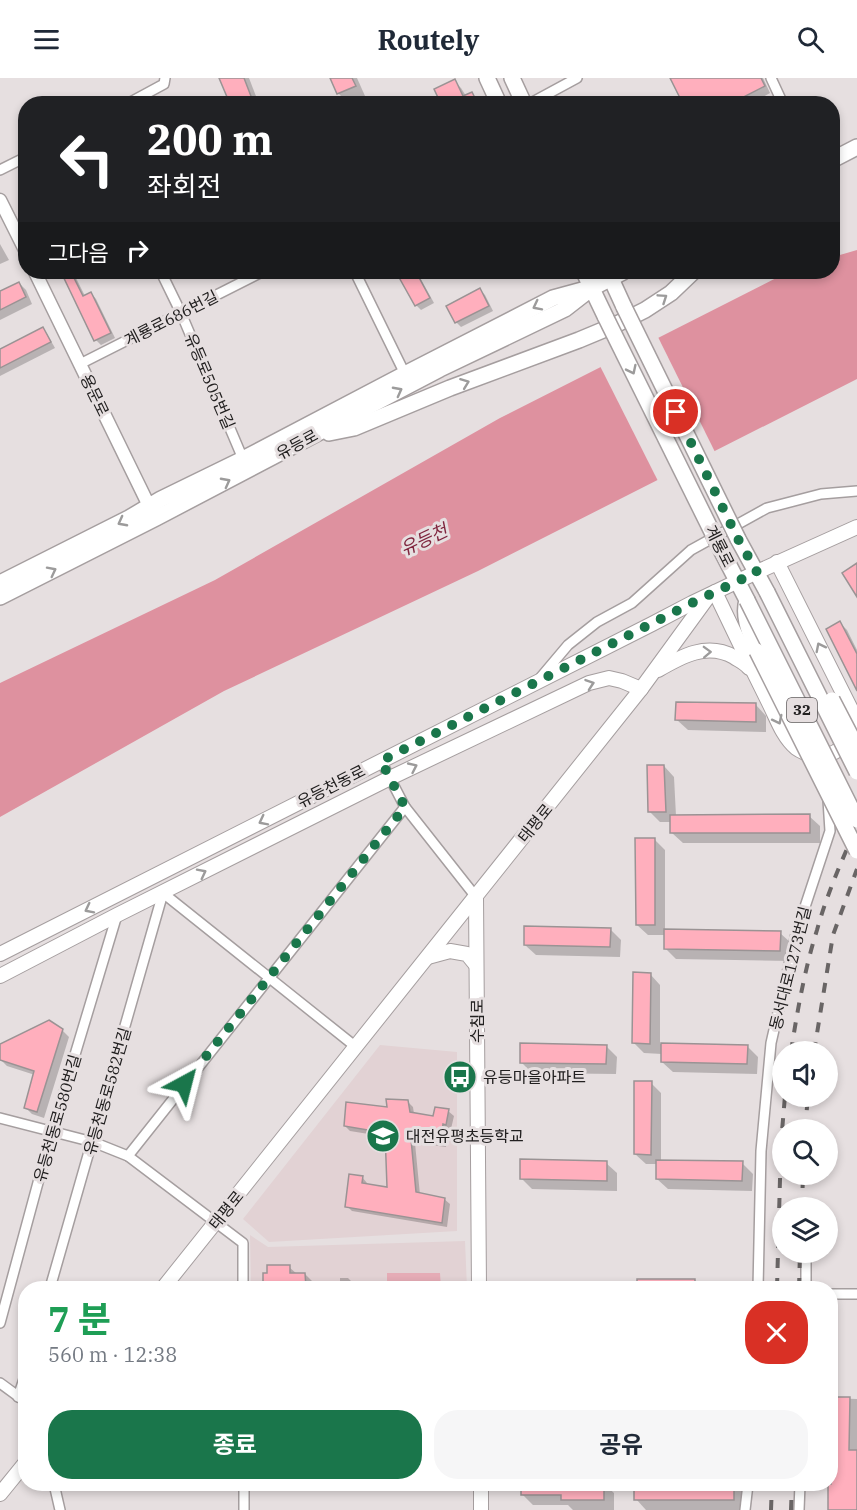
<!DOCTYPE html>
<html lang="ko">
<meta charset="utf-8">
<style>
:root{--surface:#fff;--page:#f6f6f7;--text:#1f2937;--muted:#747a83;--accent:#1a764b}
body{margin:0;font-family:"IBM Plex Serif","Noto Sans KR",serif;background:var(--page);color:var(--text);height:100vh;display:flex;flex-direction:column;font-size:22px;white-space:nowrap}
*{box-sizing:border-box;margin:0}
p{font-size:20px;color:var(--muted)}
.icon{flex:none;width:33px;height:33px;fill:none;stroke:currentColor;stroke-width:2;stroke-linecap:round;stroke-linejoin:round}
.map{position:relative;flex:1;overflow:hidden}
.drawer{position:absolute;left:18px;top:1203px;width:820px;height:210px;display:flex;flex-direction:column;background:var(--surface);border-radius:24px;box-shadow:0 3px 9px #0003}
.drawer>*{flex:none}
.top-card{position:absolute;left:18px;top:18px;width:822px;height:183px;border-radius:24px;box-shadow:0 3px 9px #0003;background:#202124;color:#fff;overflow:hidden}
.controls{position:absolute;left:772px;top:963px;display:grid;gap:12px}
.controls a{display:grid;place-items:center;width:66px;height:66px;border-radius:50%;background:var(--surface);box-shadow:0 3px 9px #0003;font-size:30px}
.pin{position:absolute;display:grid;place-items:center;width:51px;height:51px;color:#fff;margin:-26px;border:3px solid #fff;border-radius:50%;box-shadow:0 2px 6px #0007}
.me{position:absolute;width:66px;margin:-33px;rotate:38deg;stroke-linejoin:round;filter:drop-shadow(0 0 4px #0008)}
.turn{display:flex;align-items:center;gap:21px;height:126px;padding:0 30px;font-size:27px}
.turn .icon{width:78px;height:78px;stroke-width:2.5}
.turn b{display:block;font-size:42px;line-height:51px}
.then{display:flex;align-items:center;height:57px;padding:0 30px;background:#0003;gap:12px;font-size:22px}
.round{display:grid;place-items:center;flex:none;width:63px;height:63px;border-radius:24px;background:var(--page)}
.headline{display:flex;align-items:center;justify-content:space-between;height:102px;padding:0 30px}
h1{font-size:36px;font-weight:700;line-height:45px;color:#1e9e55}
.action{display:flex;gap:12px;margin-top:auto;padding:12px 30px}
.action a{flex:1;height:69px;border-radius:24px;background:var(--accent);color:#fff;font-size:24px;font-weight:700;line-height:69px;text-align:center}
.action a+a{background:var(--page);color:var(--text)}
header{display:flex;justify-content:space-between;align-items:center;height:78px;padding:0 30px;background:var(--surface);font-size:27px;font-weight:700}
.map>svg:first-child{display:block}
.built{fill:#e2d2d4}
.green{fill:#e5acb6}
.water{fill:#de919f}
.pier{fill:#e6dfe0}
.shadow{fill:#0003}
.building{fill:#ffafbd;stroke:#9a9394;stroke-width:1.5}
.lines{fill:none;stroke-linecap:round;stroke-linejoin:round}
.minor-casing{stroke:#a59e9f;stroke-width:12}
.tertiary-casing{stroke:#a59e9f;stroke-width:15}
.secondary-casing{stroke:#a59e9f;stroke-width:16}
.primary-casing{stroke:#a59e9f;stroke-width:18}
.minor{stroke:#fff;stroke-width:9}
.tertiary{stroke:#fff;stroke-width:12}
.secondary{stroke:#fff;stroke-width:14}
.primary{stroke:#fff;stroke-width:15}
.rail{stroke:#696565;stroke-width:4;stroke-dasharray:10 10;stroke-linecap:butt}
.primary-bridge-casing{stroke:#a59e9f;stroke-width:18;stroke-linecap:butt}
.primary-bridge{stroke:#fff;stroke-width:15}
.oneway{stroke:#9c9b9b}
.route{stroke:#1a764b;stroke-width:10;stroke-dasharray:0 18}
.labels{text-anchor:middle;stroke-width:6;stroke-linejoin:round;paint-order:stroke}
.shield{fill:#e6dfe0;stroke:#5d595a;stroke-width:1.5}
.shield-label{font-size:15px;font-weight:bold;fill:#222020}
.street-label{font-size:16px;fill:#222020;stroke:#e6dfe0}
.poi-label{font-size:16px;fill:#222020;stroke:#e6dfe0;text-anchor:start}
.water-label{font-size:18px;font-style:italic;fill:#7f253e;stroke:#e6dfe0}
</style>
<header><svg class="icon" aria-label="menu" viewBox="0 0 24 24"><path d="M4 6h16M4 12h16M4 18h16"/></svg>Routely<svg class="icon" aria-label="search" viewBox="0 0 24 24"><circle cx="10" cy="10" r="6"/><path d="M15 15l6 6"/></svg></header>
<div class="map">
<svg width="857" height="1432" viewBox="0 0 857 1432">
<rect width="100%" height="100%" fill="#e6dfe0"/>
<g class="built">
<polygon points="380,967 457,974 457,1153 269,1164 243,1141"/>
<polygon points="250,1157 268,1169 465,1163 467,1210 251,1210"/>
</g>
<polygon class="green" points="387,1195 440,1195 441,1210 387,1210"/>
<polygon class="water" points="857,172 857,301 478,493 224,613 0,739 0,605 215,502 500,340 788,194 832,194 833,179"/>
<polygon class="pier" points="657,257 716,376 659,405 599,286"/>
<g class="shadow">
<polygon points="221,0 249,0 259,26 232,26"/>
<polygon points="332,0 357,0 365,18 349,26 338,15"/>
<polygon points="672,0 763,0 770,15 750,26 685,26"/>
<polygon points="454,3 461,10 466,18 472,16 480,26 442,26"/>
<polygon points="0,166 9,182 0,186"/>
<polygon points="63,194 73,194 85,218 91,215 96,221 115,260 101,267 96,262"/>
<polygon points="398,194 417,194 434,225 421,232 416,227"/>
<polygon points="19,205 26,212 32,226 0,242 0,215"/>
<polygon points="480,212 485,217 493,233 461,249 456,244"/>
<polygon points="42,251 47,256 55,270 0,298 0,272"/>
<polygon points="840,545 847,552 857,572 857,610"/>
<polygon points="756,627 766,638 766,654 688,652 677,642"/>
<polygon points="664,688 674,699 676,738 809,738 820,748 820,765 683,765 672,755 672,744 660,744 650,734"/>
<polygon points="654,761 665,772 665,852 780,855 791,865 790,883 676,881 665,870 665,857 648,857 637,847"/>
<polygon points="610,851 621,862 620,879 536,877 525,867"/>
<polygon points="650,896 660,907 660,966 747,968 758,979 757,996 673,994 662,984 662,976 644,975 634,965"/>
<polygon points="62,952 69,959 44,1040 32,1036 25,1029 35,997 7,988 0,981 0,968"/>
<polygon points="606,968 617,979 616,996 532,995 521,984"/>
<polygon points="651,1005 661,1015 661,1083 742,1085 753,1096 752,1113 668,1111 657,1101 657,1086 646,1086 635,1076"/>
<polygon points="408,1024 413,1029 414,1036 435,1040 448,1033 454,1038 451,1051 448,1050 446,1069 415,1065 420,1117 444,1121 450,1126 447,1149 352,1133 347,1128 362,1099 367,1105 367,1107 389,1110 387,1059 350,1053 345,1048"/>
<polygon points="606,1085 617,1095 617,1113 532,1111 521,1100"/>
<polygon points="289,1189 297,1196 305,1196 312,1203 312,1208 340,1207 340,1200 348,1200 355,1207 355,1210 265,1210 265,1196"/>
<polygon points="639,1202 694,1202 702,1210 639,1210"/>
<polygon points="529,1208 570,1208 572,1210 529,1210"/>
<polygon points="831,1320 857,1321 857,1432 829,1432 829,1406 831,1406"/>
<polygon points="523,1406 604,1406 614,1415 614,1432 573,1432 568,1427 533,1427 523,1417"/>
<polygon points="636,1406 734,1406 744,1415 744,1432 646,1432 636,1421"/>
</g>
<g class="building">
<polygon points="219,0 244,0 254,26 230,26"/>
<polygon points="330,0 352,0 356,8 337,16"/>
<polygon points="670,0 761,0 765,8 730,26 683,26"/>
<polygon points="455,1 463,18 472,14 478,26 441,26 434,11"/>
<polygon points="61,194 71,194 83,218 91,214 111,255 94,263"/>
<polygon points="396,194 416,194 430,220 415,228"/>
<polygon points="19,204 26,219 0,232 0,213"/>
<polygon points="480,210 489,228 455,245 446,228"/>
<polygon points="43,249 51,264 0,290 0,271"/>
<polygon points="857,485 857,519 842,495"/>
<polygon points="840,543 857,576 857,613 826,551"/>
<polygon points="676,624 756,625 756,644 675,642"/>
<polygon points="647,687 664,687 666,734 648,734"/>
<polygon points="810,736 810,755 670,755 670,737"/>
<polygon points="635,760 655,760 655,847 636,847"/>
<polygon points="524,848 611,850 610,869 524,867"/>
<polygon points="664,851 781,853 780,873 664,871"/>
<polygon points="633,894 651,895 650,966 632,965"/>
<polygon points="49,942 63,951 37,1034 24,1030 34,993 0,982 0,966"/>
<polygon points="520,965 607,967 606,986 520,985"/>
<polygon points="661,965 748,967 747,986 661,984"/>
<polygon points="634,1003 652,1003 651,1077 634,1076"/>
<polygon points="386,1021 408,1022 410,1034 433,1038 435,1029 449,1031 446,1047 443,1046 441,1064 411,1061 416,1114 445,1120 442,1145 345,1129 349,1096 363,1098 362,1105 387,1109 385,1055 344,1048 346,1024 387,1029"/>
<polygon points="520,1081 607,1083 607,1103 520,1101"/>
<polygon points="656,1082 743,1083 742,1103 656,1101"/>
<polygon points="267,1187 290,1187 290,1195 305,1195 306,1210 263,1210 263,1195 267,1195"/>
<rect x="637" y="1201" width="58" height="9"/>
<polygon points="831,1319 850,1319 849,1372 857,1372 857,1432 828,1432 828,1406 831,1406"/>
<polygon points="521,1406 604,1406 604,1422 561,1422 561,1417 521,1417"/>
<rect x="634" y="1406" width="100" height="16"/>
</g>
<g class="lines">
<defs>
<g id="minor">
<polyline points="771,0 783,26"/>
<polyline points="127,26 164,6 165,0"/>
<polyline points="529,26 577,0"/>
<polyline points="0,92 26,79"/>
<polyline points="161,194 181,235 243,381"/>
<polyline points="355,194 405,296"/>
<polyline points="80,286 262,194"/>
<polyline points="541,599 568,567 597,544 632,525 691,472 767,430 821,416 857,413"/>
<polyline points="381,683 405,729 476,819"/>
<polyline points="0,1040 93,1064 128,1078 243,1165 243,1210"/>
<polyline points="128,1078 405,729"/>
<polyline points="50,1210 163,815 356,969"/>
<polyline points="758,1210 761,1073 771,965 796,856 830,753 828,722"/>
<polyline points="806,1210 806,1174"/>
<polyline points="831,1216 857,1216"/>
<polyline points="0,1245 52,1053 117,837"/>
<polyline points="0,1305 26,1324"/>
<polyline points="18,1319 26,1295"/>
<polyline points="54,1406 60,1432"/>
<polyline points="244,1406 244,1432"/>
<polyline points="745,1432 748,1406"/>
<polyline points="799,1432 800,1406"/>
</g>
<g id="tertiary">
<polyline points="0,122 26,174"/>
<polyline points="35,194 152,434"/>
</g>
<g id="secondary">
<path d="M715,514c18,38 36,75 55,113 7,14 13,32 26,43 10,7 24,10 35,6 16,-7 22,-20 24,-37l-78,-155"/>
<path d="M658,592c24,-14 49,-28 76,-13 6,4 11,6 15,11"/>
<polyline points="476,819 479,1210"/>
<polyline points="0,876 652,546 692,525 757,494 857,449"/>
<polyline points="428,879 450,873 467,876 476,887"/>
<polyline points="0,898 117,837 390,700 589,605 609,600 622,603 641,611"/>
<polyline points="163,1210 641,611 708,519"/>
<polyline points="481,1406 481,1432"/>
<polyline points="0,1416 26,1384"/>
</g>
<g id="primary">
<polyline points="487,0 499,26"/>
<polyline points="512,0 524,26"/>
<polyline points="832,82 857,69"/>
<polyline points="584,194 606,240"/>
<polyline points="608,194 624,229"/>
<polyline points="329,355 354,350 450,310 579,262 615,247 645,232 671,215 693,194"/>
<polyline points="738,461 767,514"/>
<path d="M719,468l28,54c-5,18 4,35 10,51"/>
<polyline points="0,505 129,440 161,421 243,381 405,296 553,220 586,211"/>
<polyline points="0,519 156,440 440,291 565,231 592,210 623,194"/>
</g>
</defs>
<use href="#minor" class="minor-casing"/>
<use href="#tertiary" class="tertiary-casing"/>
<use href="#secondary" class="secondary-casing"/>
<use href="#primary" class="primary-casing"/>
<use href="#minor" class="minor"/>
<use href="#tertiary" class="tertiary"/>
<use href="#secondary" class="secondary"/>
<use href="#primary" class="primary"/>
<g class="rail">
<path d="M791,974c6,-40 14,-84 26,-122 10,-36 25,-70 40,-104"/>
<polyline points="814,974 833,857 857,791"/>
<polyline points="805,1052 808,1018"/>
<polyline points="802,1130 803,1096"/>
<polyline points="777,1210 781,1065 785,1018"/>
<polyline points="799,1210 800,1174"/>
<polyline points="771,1432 772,1406"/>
<polyline points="791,1432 792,1406"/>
</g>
<defs>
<g id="primary-bridge">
<polyline points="624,229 738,461"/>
<polyline points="606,240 719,468"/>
<polyline points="767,514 857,694"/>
<polyline points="747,522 857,742"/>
<polyline points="757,573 857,773"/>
<polyline points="832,622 857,670"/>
</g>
</defs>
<use href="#primary-bridge" class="primary-bridge-casing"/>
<use href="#primary-bridge" class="primary-bridge"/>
</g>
<defs><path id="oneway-chevron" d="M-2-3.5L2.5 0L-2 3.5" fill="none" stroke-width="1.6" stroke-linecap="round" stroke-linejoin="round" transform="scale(1.5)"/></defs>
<g class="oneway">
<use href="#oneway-chevron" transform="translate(663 220) rotate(-34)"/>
<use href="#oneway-chevron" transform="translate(537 228) rotate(153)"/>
<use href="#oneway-chevron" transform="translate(632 292) rotate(64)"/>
<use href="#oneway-chevron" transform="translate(465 305) rotate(-21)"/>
<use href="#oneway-chevron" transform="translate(398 313) rotate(-28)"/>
<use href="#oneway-chevron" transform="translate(226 404) rotate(-28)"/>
<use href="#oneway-chevron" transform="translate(122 444) rotate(152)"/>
<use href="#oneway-chevron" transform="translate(52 493) rotate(-27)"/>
<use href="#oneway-chevron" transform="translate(820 569) rotate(-117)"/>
<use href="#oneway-chevron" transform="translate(707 574) rotate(-2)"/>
<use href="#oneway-chevron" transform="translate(590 606) rotate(-19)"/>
<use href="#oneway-chevron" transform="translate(778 642) rotate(63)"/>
<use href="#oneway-chevron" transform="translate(413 689) rotate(-25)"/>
<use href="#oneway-chevron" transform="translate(263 743) rotate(153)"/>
<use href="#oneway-chevron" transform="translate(202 795) rotate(-27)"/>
<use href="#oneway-chevron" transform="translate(89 831) rotate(153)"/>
</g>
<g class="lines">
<polyline class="route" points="184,1006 405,729 381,683 692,525 757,494 738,461 676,334"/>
</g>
<defs>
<symbol id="bus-disc" viewBox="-11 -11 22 22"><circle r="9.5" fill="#1a764b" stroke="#e6dfe0"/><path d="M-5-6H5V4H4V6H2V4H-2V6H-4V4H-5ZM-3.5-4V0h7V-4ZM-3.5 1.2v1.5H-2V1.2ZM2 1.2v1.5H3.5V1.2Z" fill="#fff"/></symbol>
<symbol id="school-disc" viewBox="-11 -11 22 22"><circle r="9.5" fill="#1a764b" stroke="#e6dfe0"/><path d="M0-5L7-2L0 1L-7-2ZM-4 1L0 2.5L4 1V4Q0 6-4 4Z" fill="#fff"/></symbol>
</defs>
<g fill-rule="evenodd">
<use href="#bus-disc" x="441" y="980" width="38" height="38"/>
<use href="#school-disc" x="364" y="1039" width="38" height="38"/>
</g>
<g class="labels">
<rect class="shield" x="787" y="620" width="30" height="24" rx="4.5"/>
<g class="shield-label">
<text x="802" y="637">32</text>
</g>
<g class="street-label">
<text transform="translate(171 240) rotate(-27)" y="6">계룡로686번길</text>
<text transform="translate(210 303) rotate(67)" y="6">유등로505번길</text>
<text transform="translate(95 317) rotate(64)" y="6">용문로</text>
<text transform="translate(297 366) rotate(-28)" y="6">유등로</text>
<text transform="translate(720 468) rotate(63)" y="6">계룡로</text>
<text transform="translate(331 708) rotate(-27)" y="6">유등천동로</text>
<text transform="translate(535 745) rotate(-51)" y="6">태평로</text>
<text transform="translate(790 890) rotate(-76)" y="6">동서대로1273번길</text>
<text transform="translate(477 943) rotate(-90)" y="6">수침로</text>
<text transform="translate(107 1013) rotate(-74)" y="6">유등천동로582번길</text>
<text transform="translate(57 1040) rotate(-74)" y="6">유등천동로580번길</text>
<text transform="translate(226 1132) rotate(-51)" y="6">태평로</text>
</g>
<g class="poi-label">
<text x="483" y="1005">유등마을아파트</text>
<text x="406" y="1064">대전유평초등학교</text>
</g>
<g class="water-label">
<text transform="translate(424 462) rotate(-25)" y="6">유등천</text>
</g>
</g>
</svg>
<div class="controls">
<a><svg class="icon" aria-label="sound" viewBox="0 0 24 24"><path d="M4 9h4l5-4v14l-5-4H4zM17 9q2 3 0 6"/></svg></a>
<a><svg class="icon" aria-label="search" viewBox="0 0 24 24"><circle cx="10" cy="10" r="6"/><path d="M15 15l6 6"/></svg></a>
<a><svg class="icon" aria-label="layers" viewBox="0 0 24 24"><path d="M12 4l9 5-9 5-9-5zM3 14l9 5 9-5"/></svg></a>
</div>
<div class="pin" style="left:676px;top:334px;background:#d93025"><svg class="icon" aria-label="arrive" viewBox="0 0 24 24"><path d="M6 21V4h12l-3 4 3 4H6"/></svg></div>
<svg class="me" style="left:184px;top:1006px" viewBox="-20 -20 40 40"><path d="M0-17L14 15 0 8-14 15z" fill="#1a764b" stroke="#fff" stroke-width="4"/></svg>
<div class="top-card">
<div class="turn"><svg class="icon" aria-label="left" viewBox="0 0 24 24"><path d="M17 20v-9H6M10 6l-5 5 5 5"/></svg><div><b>200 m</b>좌회전</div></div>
<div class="then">그다음<svg class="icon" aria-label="right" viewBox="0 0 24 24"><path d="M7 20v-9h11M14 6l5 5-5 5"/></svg></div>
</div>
<section class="drawer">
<div class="headline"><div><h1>7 분</h1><p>560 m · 12:38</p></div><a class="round" style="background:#d93025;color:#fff"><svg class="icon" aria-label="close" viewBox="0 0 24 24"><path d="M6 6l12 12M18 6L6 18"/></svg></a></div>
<div class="action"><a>종료</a><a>공유</a></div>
</section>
</div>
